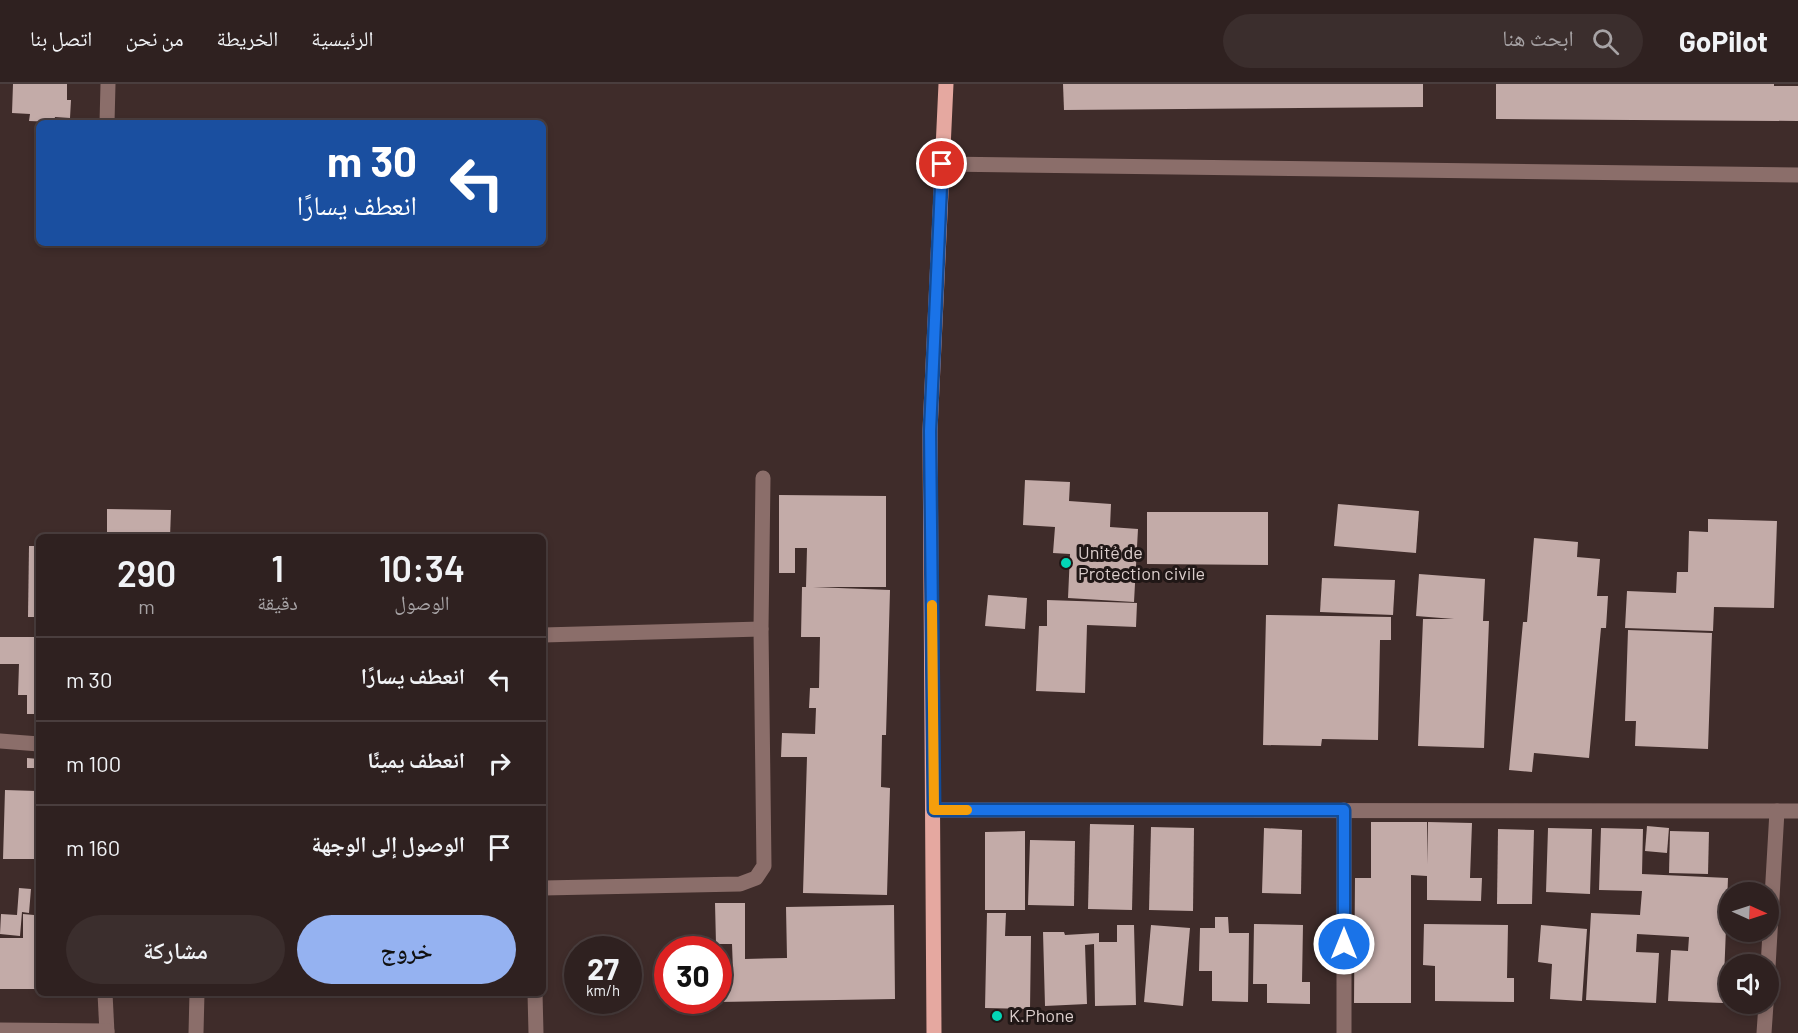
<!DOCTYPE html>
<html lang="ar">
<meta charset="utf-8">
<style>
:root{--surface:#2f2120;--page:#3b2e2d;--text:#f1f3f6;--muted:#a7a3a5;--line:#4a3e3e;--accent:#95b2f1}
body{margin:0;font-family:Barlow,"Noto Naskh Arabic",sans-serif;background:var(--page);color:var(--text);direction:rtl;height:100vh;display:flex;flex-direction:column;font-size:22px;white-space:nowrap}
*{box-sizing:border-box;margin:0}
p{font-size:20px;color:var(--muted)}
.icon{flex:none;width:33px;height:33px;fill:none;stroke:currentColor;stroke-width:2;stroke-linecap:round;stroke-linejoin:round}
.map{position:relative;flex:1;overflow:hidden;direction:ltr}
.details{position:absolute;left:36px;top:450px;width:510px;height:462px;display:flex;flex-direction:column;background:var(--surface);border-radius:9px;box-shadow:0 3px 9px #0003,0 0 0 2px var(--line);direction:rtl}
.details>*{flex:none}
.top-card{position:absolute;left:36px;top:36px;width:510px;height:126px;border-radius:9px;box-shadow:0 3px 9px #0003,0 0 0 2px var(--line);direction:rtl;background:#1a4fa0;color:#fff;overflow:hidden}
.needle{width:39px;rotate:93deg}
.buttons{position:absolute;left:1719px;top:798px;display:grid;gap:12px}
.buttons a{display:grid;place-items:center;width:60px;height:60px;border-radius:50%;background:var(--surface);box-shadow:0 3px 9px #0003,0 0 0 2px var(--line);font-size:30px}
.speed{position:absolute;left:564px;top:852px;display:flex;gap:12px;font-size:30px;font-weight:700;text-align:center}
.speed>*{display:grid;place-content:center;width:78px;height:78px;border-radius:50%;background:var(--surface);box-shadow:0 3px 9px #0003,0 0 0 2px var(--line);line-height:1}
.speed small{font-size:15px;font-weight:400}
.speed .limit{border:9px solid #d22;background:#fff;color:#111}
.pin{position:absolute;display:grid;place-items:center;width:51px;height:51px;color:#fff;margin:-26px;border:3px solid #fff;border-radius:50%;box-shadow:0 2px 6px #0007}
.me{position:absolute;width:66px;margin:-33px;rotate:0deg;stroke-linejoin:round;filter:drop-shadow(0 0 4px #0008)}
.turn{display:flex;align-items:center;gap:21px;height:126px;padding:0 30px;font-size:27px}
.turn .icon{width:78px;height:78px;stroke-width:2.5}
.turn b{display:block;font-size:42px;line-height:51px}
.eta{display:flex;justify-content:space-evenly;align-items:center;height:102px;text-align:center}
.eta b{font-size:36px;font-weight:600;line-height:42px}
.cta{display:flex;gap:12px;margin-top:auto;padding:12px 30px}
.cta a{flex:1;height:69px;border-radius:36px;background:var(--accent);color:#111;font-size:24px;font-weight:600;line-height:69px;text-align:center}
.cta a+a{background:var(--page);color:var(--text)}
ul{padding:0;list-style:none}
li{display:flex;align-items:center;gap:18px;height:84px;padding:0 30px;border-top:2px solid var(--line)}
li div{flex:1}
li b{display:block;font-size:22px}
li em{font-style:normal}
header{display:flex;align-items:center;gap:36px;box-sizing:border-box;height:84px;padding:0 30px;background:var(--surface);border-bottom:2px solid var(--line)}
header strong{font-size:28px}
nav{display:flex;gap:33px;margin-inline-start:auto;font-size:21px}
.search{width:420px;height:54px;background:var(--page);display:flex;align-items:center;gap:15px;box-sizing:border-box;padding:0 21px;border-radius:33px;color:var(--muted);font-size:22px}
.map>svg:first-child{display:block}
.building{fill:#c3aba8}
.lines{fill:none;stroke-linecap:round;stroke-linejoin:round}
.minor{stroke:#8b6e6a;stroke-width:15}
.major{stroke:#e5a8a0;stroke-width:15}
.route-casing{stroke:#114b97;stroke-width:15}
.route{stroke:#1a73e8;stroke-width:10}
.slow{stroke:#f59e0b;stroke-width:10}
.poi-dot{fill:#03d5b6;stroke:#201716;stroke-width:2}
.labels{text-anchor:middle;stroke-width:6;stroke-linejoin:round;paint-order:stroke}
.poi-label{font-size:18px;fill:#dbcecc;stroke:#201716;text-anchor:start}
</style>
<header>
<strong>GoPilot</strong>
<div class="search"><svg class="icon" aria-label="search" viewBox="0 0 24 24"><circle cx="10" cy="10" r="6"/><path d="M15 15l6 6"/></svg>ابحث هنا</div>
<nav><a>الرئيسية</a><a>الخريطة</a><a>من نحن</a><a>اتصل بنا</a></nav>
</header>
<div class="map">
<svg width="1798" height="949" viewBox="0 0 1798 949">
<rect width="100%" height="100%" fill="#3f2c2a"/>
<g class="building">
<polygon points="13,0 67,0 67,16 71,16 70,34 55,33 54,38 29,37 30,30 12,29"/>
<polygon points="1063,0 1423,0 1423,23 1064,26"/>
<polygon points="1496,0 1774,0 1774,2 1798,2 1798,37 1496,35"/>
<polygon points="1025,396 1070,398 1069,417 1111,420 1110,443 1138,445 1134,518 1068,514 1070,470 1053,469 1055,443 1023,441"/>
<polygon points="779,411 886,412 886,503 813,503 890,506 886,651 882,651 881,703 890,704 887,811 803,809 807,673 781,673 782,649 815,650 816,624 809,624 810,604 819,604 820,553 801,553 802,503 806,503 807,464 795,464 795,489 779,489"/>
<polygon points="1338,420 1419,427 1416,469 1334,462"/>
<polygon points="107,425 171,426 170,453 107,453"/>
<polygon points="1147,428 1268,428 1268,481 1147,480"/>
<polygon points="1708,435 1777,437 1774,524 1714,523 1713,547 1625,544 1627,507 1676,509 1677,488 1688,488 1689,447 1708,448"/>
<polygon points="1534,454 1578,458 1577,473 1600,475 1597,512 1608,512 1606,544 1601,544 1589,674 1534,669 1532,688 1509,686 1523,538 1527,538"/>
<polygon points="29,462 39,462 39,533 28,533"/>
<polygon points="1419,490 1485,495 1483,537 1489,537 1484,664 1418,662 1423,535 1454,535 1416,532"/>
<polygon points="1322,494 1395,496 1393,531 1320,528"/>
<polygon points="988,511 1027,514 1025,545 985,542"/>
<polygon points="1047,516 1137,519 1136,543 1087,541 1085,609 1036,607 1039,542 1047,542"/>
<polygon points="1266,531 1391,533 1391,556 1380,556 1378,656 1322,655 1321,662 1263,661"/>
<polygon points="1628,546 1712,549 1708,665 1635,662 1636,637 1625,637"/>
<polygon points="0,553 39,553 39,630 27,630 27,611 18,611 19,580 0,580"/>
<polygon points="27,674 39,675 39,684 27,684"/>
<polygon points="37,691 39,691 39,775 3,775 5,706 37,707"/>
<polygon points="1371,738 1427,738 1427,780 1428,738 1472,739 1470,794 1482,794 1481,817 1427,816 1427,792 1411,791 1411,919 1354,919 1355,794 1371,794"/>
<polygon points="1090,740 1134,741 1132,826 1088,825"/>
<polygon points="1647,742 1669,744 1667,769 1645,767"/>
<polygon points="1151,743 1194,744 1193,827 1149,826"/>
<polygon points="1264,744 1302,746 1301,810 1262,809"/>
<polygon points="1548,744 1592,745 1590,810 1546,808"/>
<polygon points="1601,744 1643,745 1642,790 1728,794 1723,919 1668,917 1671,866 1688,867 1689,853 1637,850 1636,868 1659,869 1656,919 1586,916 1591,829 1640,831 1642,807 1599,806"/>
<polygon points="1498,745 1534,746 1532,820 1497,820"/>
<polygon points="1025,747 1025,826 985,826 985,748"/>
<polygon points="1670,747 1709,748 1708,790 1669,789"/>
<polygon points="1030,756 1075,757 1074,822 1028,821"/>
<polygon points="34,787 39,787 39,905 0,905 0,854 23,854 23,830 34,831"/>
<polygon points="19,804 31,805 29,829 22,828 20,852 0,850 1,830 17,831"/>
<polygon points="715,819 745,819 745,875 787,874 786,823 894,821 895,915 718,918 718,888 733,887 732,860 716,860"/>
<polygon points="987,829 1006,829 1005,852 1031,852 1030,925 985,924"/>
<polygon points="1215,833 1228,833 1229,849 1249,849 1248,918 1212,917 1212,887 1199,887 1200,844 1215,844"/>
<polygon points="1254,840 1303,841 1302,898 1310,898 1310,920 1267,919 1267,900 1253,900"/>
<polygon points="1424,840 1508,841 1507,894 1514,894 1514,918 1435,917 1435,882 1423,881"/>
<polygon points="1117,841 1134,841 1136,921 1095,922 1094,860 1085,861 1087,920 1045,922 1043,848 1064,848 1065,851 1099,849 1099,858 1117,858"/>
<polygon points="1151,841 1190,844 1183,922 1144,918"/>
<polygon points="1541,841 1587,845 1582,917 1550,915 1552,880 1538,878"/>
</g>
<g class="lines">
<g class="minor">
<polyline points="107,39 108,0"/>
<polyline points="942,80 1798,91"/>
<polyline points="543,551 761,545"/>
<polyline points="0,657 39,660"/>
<polyline points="934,726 1777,727"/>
<polyline points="1344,726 1344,949"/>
<polyline points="543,804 740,800 756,794 764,782 761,545 763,394"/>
<polyline points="1768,883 1777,727 1798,727"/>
<polyline points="105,909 107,949"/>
<polyline points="535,909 536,949"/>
<polyline points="0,946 107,947"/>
<polyline points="196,949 197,909"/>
<polyline points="1764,949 1766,920"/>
</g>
<polyline class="major" points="934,949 930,347 946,0"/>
</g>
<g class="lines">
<defs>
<polyline id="route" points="942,80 930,347 934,726 1344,726 1344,860"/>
</defs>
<use href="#route" class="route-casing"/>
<use href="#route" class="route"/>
<polyline class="slow" points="932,521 934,726 967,726"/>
</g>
<g class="poi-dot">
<circle cx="1066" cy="479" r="6"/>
<circle cx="997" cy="932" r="6"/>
</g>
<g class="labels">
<g class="poi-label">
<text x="1078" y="475">Unité de<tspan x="1078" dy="21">Protection civile</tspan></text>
<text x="1009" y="938">K.Phone</text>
</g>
</g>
</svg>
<div class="buttons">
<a><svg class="needle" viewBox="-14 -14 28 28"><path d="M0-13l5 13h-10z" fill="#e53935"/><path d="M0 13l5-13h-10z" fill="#a7a3a5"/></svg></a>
<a><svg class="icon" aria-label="sound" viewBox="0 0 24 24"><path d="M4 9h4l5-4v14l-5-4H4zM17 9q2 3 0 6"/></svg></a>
</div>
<div class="speed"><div>27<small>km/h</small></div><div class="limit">30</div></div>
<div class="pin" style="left:942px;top:80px;background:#d93025"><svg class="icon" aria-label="arrive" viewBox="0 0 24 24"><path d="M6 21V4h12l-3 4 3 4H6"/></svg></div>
<svg class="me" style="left:1344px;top:860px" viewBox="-20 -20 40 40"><circle r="17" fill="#1a73e8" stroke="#fff" stroke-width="3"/><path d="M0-11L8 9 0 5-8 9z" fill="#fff"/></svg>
<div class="top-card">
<div class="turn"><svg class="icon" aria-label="left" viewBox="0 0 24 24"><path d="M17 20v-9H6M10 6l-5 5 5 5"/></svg><div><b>30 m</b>انعطف يسارًا</div></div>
</div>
<section class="details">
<div class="eta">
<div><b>10:34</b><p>الوصول</p></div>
<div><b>1</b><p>دقيقة</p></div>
<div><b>290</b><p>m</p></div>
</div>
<ul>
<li><svg class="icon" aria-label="left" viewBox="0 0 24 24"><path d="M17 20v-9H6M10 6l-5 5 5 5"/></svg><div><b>انعطف يسارًا</b></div><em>30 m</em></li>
<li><svg class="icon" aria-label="right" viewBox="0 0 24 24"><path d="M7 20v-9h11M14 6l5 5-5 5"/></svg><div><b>انعطف يمينًا</b></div><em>100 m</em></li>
<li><svg class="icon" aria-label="arrive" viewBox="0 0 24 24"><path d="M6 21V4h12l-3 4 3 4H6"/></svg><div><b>الوصول إلى الوجهة</b></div><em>160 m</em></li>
</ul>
<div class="cta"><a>خروج</a><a>مشاركة</a></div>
</section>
</div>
